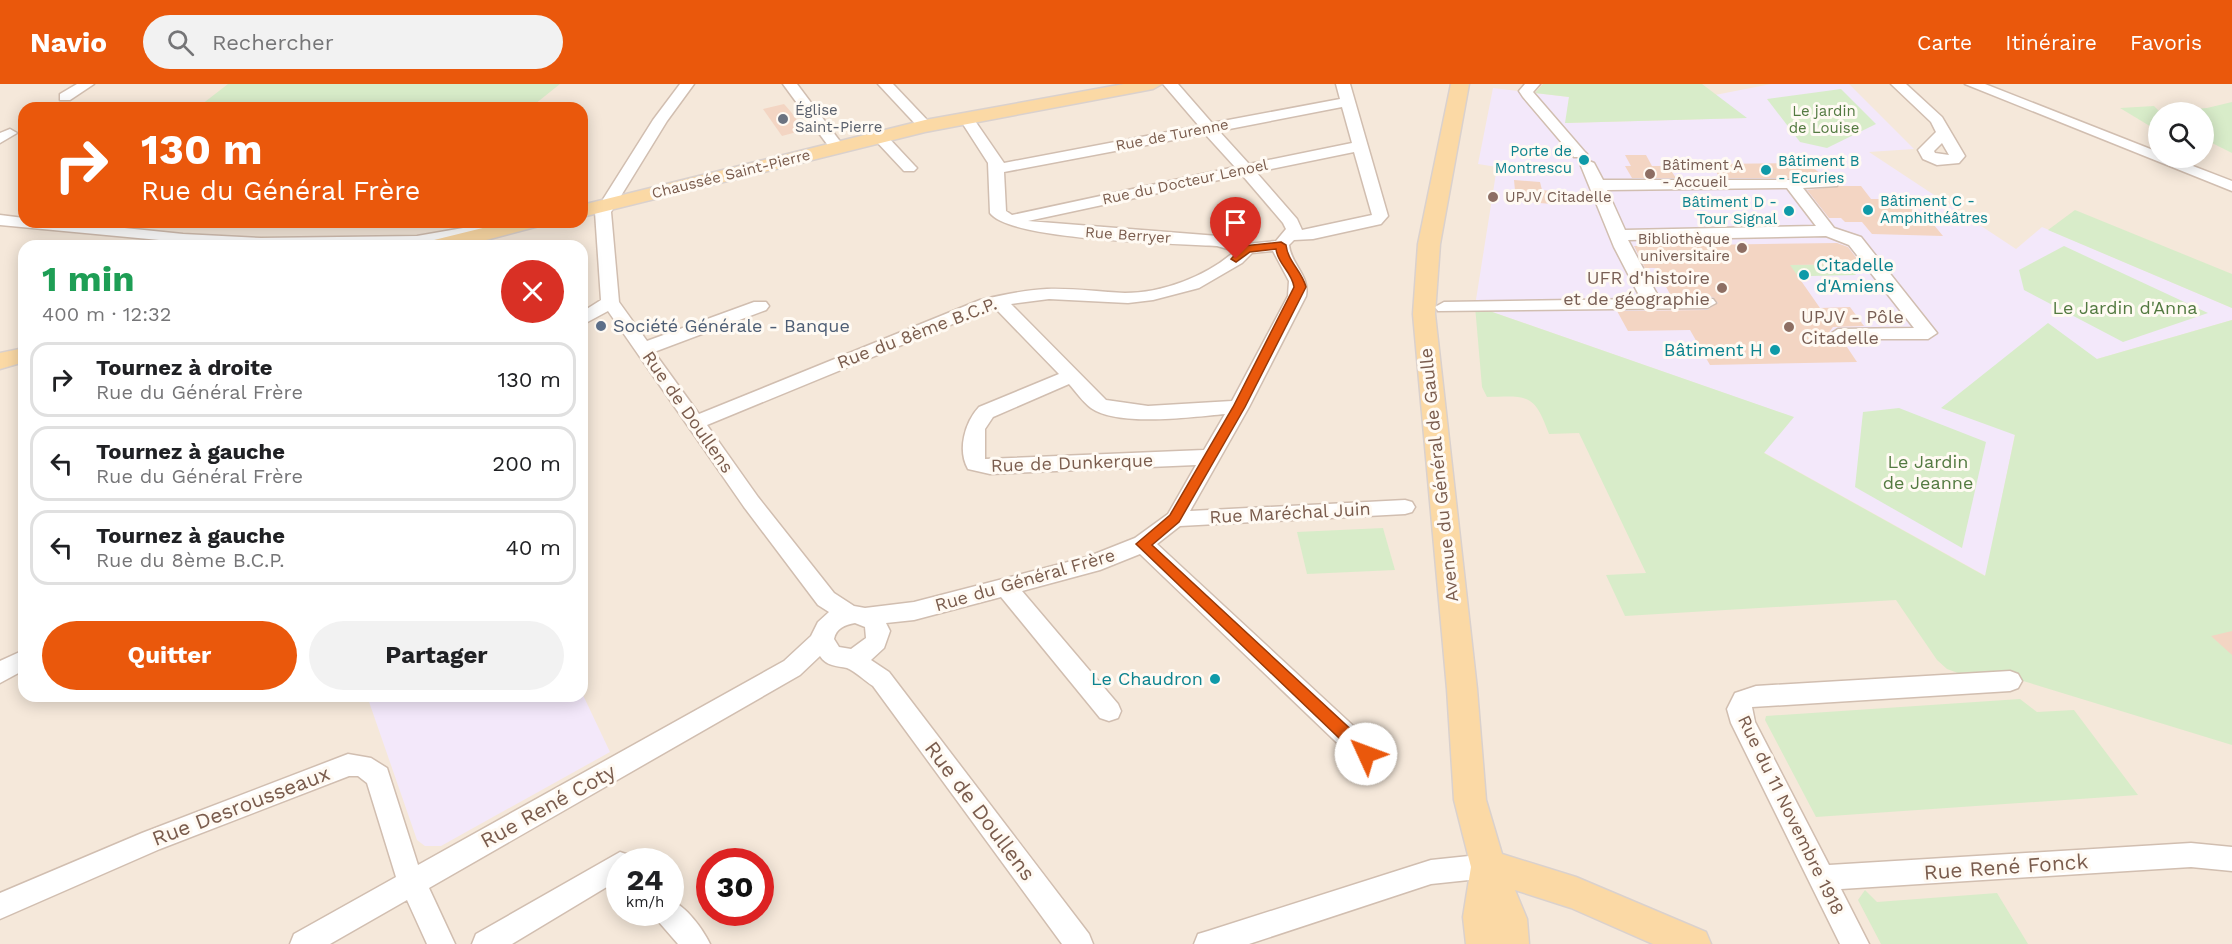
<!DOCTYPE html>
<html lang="fr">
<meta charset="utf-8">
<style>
:root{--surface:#fff;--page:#f2f2f2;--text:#202124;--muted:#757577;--line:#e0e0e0;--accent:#ea580c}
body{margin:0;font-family:"Work Sans",sans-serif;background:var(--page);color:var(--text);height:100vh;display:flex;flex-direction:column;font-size:22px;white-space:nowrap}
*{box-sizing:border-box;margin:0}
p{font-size:20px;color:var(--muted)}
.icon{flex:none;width:33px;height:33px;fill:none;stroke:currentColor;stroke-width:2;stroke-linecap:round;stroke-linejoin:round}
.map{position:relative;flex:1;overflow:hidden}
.sheet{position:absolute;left:18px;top:156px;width:570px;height:462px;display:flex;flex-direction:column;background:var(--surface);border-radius:18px;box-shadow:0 3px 15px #0003}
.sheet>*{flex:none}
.guide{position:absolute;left:18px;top:18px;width:570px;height:126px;border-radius:18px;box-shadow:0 3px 15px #0003;background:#ea580c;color:#fff;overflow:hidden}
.buttons{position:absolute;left:2148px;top:18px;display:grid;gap:12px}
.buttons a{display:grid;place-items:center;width:66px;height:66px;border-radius:50%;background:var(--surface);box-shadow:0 3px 15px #0003;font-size:30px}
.speed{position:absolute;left:606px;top:764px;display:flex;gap:12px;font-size:30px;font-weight:700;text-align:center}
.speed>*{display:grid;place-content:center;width:78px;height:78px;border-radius:50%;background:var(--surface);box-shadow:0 3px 15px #0003;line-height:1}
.speed small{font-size:15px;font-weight:400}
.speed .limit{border:9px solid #d22;background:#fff;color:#111}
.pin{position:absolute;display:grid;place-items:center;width:51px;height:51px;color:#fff;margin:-62px -26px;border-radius:50% 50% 50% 0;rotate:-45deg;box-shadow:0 0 6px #0007}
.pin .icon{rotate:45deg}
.me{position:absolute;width:66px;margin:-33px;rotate:313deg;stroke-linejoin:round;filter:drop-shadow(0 0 4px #0008)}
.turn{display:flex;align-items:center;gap:21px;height:126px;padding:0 24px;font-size:27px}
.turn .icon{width:78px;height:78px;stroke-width:2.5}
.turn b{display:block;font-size:42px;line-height:51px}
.round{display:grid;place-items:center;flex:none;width:63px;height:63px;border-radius:32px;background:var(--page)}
.headline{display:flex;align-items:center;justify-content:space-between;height:102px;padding:0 24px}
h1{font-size:36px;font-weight:700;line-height:45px;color:#1e9e55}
.primary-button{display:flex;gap:12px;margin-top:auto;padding:12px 24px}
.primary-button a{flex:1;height:69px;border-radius:36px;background:var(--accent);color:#fff;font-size:24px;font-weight:700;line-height:69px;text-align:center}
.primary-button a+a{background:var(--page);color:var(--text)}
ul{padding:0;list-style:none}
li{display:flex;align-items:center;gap:18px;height:75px;margin:0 12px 9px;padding:0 12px;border:3px solid var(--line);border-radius:18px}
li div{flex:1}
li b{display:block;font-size:22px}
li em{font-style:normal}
header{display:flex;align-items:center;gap:36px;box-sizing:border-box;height:84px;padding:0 30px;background:var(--accent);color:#fff}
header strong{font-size:28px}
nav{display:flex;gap:33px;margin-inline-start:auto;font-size:21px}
.search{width:420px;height:54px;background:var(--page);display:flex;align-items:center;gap:15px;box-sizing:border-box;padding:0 21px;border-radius:33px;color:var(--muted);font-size:22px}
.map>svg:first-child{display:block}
.residential{fill:#f5e8da;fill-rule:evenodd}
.education{fill:#f3e8fa}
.green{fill:#d8ecc9}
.building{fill:#f3d5c3}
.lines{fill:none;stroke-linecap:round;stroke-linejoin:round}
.minor-casing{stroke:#d1beb0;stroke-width:3}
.major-casing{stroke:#dad1cd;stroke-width:3}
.minor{fill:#fff;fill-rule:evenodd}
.major{fill:#fbd9a5;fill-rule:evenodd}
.route{fill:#ea580c;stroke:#983908;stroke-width:1.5}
.worship-dot{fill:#6b7280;stroke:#fffaf3;stroke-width:2}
.culture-dot{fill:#0f9aa8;stroke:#fffaf3;stroke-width:2}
.education-dot{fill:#8d6e63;stroke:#fffaf3;stroke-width:2}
.service-dot{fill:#5c6f8a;stroke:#fffaf3;stroke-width:2}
.labels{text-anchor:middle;stroke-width:6;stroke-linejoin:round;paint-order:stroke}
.far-worship-label{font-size:15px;fill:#5b616d;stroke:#fffaf3;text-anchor:start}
.far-park-label{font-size:15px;fill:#537a41;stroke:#fffaf3}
.far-street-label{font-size:15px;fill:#7a5c4d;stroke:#fffaf3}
.far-culture-label{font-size:15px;fill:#0d838f;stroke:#fffaf3;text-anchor:end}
.far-education-label{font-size:15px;fill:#785e54;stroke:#fffaf3;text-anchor:start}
.culture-label{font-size:18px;fill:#0d838f;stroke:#fffaf3;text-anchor:end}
.education-label{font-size:18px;fill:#785e54;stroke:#fffaf3;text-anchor:end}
.park-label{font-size:18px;fill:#537a41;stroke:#fffaf3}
.service-label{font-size:18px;fill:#4e5e75;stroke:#fffaf3;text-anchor:start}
.street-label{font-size:18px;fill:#7a5c4d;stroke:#fffaf3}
.near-street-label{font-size:21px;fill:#7a5c4d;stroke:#fffaf3}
</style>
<header>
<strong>Navio</strong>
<div class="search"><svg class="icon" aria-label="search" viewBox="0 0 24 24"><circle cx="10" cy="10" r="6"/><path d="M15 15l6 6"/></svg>Rechercher</div>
<nav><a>Carte</a><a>Itinéraire</a><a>Favoris</a></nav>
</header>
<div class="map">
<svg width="2232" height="860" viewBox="0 0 2232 860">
<rect width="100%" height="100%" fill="#fdf6ec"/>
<path class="residential" d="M0,0h2232v860h-2232zM24,24h558v114h-558zM2158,28h46v46h-46zM24,162h558v450h-558zM620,777h50v51h-50zM710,777h50v51h-50z"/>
<g class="education">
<polygon points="1771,0 1849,0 1914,65 1869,68 2016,165 2042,143 2232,224 2232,236 2097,275 1996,281 1942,324 2015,350 1986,492 1763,368 1793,333 1475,222 1497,83 1478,80 1493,4 1569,13 1566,39 1746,34 1715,11"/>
<polygon points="582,609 610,668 441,762 425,762 417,756 367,612 582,612"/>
</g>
<g class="green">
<polygon points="228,0 560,0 530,24 197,24"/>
<polygon points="1543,0 1702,0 1747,34 1565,39 1569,13 1535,9"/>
<polygon points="1841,5 1876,40 1827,64 1800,58 1767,15"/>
<polygon points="2232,18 2232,69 2204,55 2204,28 2158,28 2158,47 2120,24 2154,22 2160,28 2207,24"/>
<polygon points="2075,126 2232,190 2232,224 2048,146"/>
<polygon points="2064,162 2208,229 2123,258 2024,206 2019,186"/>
<polygon points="1847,180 1856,191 1764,193 1756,181"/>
<path d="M1475,222l319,111 -30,36 221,123 30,-141 -74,-27 107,-85 49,36 135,-39v425l-222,-68 -52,-4 -11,-4 -10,-9 -41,-60 -271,16 -19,-41 40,-2 -67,-140 -30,1c-15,-41 -21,-38 -62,-37l-5,-10z"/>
<polygon points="1899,324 1986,358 1962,464 1855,403 1863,328"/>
<polygon points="1383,444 1395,486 1307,490 1297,448"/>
<polygon points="2020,615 2037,628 2074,626 2138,711 1816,733 1765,636 1766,632"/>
<polygon points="1865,806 1877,818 1997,809 2028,860 1881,860 1858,816"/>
</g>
<g class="building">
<polygon points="784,20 791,28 804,46 782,52 763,25"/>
<polygon points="1625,71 1646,71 1652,82 1668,82 1676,94 1632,94 1625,82 1631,82"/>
<polygon points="1807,79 1826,94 1720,94 1711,80"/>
<polygon points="1514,96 1540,98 1542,106 1550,107 1552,120 1516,117"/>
<polygon points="1840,102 1861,102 1871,115 1903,115 1921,136 1929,135 1943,152 1872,150 1862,138 1845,138 1841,134 1829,134 1807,106"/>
<polygon points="1837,159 1848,163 1861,180 1790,181 1820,224 1850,223 1864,242 1833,243 1827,251 1832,257 1843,257 1857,278 1710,281 1690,246 1628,247 1617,227 1707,226 1718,219 1713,213 1671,212 1656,184 1645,184 1634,162"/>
<polygon points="2232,547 2232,571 2211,552"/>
</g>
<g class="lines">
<defs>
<g id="minor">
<polygon points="77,0 94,0 70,16 60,16 60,10"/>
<path d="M680,0h14l-27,37 -56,91 8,90 28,39 107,-39h12l3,4 -3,4 -112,42 45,62 281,-114c22,-5 44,-10 67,-11 26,-1 53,3 78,4 38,0 82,-17 110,-42l-18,-5c-41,-3 -206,-5 -227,-33l-2,-50 -29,-45 2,-3h10l33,48 195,-37 -36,-42h15l34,39 128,-24 -4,-15h14l38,132 -7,8 -68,15 -19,1 -5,5c2,20 21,30 17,51l-57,111 -59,104 215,-11 7,2 3,5 -3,5 -7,2 -225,12 -23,18 218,202 3,8 -3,8 -9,3 -9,-3 -217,-208 -40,16 -78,21 96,113 3,7 -3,7 -9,3 -9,-3 -99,-121 -87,23 -28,3 4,8 -6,17 -13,12 18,12 200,262 4,10h-31l-189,-258c-8,-5 -18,-15 -26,-18 -10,-2 -21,-2 -27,-12l-20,19 -371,213 26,56h-28l-20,-44 -77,44h-40l4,-10 102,-57 -29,-94 -9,-7h-9l-189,73 -160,70v-26l142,-60 206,-79 23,4 16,10 31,97 366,-204 27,-25 7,-14 11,-10 -11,-7 -74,-98 -136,-196 -26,14v-13l19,-12 -6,-88 58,-92zM1342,23l10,36 -103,21 -30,-33zM1205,50l30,33 -223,48 -6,-4 -2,-39zM1354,68l18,63 -70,15 -5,-11 -41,-47zM1242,91l41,48 3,6 -10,12 -29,3 -29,-8 -190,-15zM1273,167l16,30 -1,15 -56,105 -84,5 -42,-6 -95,-96 38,-5 79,4 25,-3 46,-12 43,-25 10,-10zM994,223l65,67 -80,33c-14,15 -22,43 -11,62l22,5 206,-9 -28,49 -33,24 -48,19 -173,45 -49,6 -11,-2 -20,-13 -76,-96 -51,-72zM1069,300c7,8 14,18 22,24 27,19 102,9 134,6l-21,36 -219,9v-30l8,-12zM855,539l10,4 1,11 -15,11 -12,-2 -5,-8c2,-11 11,-14 21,-16z"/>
<polygon points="783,0 797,0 845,64 842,67 832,67"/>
<polygon points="878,0 893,0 930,39 932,42 930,45 920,45"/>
<polygon points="1525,0 1540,0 1533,8 1584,67 1587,70 1584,73 1574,73 1523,13 1519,7"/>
<path d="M1891,0h15l36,33 23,39 -6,7 -22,2 -14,-6 -5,-9 18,-18 -5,-10zM1942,59l7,12 -14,-2 -1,-2z"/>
<polygon points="1965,0 1985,0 2158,68 2158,74 2172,74 2232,97 2232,107"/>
<polygon points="10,45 17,49 0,59 0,49"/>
<polygon points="880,49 885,50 914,81 917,84 914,87 904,87 875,56 873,53"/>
<path d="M1589,77l5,2 9,17h234l2,3 -2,3 -34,2 31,40 27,9 76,96 -9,6h-96l-3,-4 9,-6 76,-1 -65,-83 -23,-9 -198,4 31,58 54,1 3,4 -9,5 -269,3 -3,-4 9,-5 197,-3 -27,-52 -33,-81zM1787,104l29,38 -191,4 -18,-40z"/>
<polygon points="0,131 24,134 24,138 66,138 183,150 261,154 417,152 486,140 494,145 486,150 417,162 223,162 0,141"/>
<polygon points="24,566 24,586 0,599 0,577"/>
<polygon points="2010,587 2018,590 2022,597 2018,604 2010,607 1752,623 1755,638 1829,781 2191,759 2232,763 2232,787 2191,783 1841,805 1869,860 1840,860 1731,639 1727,625 1735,609 1756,602"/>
<polygon points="620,768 629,771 632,777 620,777 620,795 512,860 472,860 476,850"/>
<polygon points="1488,770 1497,773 1501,782 1497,791 1488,794 1431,800 1249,860 1194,860 1198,850 1208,847 1431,776"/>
<path d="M670,816c16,6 33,29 40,44h-32l-20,-23 -4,-9h16z"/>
</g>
<g id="major">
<polygon points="1124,0 1162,0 1153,5 925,48 582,133 582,121 925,36"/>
<polygon points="1451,0 1469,0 1440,160 1435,230 1477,605 1486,716 1502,770 1576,793 1706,848 1711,860 1653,860 1571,824 1515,806 1527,835 1529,860 1466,860 1463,833 1471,783 1454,716 1447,605 1413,230 1418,160"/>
<polygon points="507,138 542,138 539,142 463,162 427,162 430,157"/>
<polygon points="24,264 24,278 0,285 0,269"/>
</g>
</defs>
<use href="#minor" class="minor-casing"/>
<use href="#major" class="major-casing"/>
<use href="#minor" class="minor"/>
<use href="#major" class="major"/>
</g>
<path class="route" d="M1281,158l5,3c2,17 16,26 20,42l-61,120 -66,115 -27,23 220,204 2,5 -2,5h-11l-225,-215 34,-29 63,-108 61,-120c-2,-15 -17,-24 -18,-38l-26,3 -14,10 -5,-3 12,-13z"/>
<circle class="worship-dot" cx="783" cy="35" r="6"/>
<g class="culture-dot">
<circle cx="1584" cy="76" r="6"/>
<circle cx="1766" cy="86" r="6"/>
<circle cx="1868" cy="126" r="6"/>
<circle cx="1789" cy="127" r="6"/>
<circle cx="1804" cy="191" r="6"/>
<circle cx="1775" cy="266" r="6"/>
<circle cx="1215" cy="595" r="6"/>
</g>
<g class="education-dot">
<circle cx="1650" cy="90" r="6"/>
<circle cx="1493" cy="113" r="6"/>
<circle cx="1742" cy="164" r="6"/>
<circle cx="1722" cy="204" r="6"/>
<circle cx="1789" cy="243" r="6"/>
</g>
<circle class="service-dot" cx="601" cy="242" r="6"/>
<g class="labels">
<g class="far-worship-label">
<text x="795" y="31">Église<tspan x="795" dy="17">Saint-Pierre</tspan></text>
</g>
<g class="far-park-label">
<text x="1824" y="32">Le jardin<tspan x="1824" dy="17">de Louise</tspan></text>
</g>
<g class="far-street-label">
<text transform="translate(1172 51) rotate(-11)" y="5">Rue de Turenne</text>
<text transform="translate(731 90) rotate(-14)" y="5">Chaussée Saint-Pierre</text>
<text transform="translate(1185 98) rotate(-12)" y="5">Rue du Docteur Lenoel</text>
<text transform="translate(1128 151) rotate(4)" y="5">Rue Berryer</text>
</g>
<g class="far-culture-label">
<text x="1572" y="72">Porte de<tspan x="1572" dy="17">Montrescu</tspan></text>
<text x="1778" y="82" text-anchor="start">Bâtiment B<tspan x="1778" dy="17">- Ecuries</tspan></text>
<text x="1880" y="122" text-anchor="start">Bâtiment C -<tspan x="1880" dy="17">Amphithéâtres</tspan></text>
<text x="1777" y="123">Bâtiment D -<tspan x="1777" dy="17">Tour Signal</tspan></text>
</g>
<g class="far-education-label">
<text x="1662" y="86">Bâtiment A<tspan x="1662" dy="17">- Accueil</tspan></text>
<text x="1505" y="118">UPJV Citadelle</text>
<text x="1730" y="160" text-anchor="end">Bibliothèque<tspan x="1730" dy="17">universitaire</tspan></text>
</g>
<g class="culture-label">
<text x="1816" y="187" text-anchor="start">Citadelle<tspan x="1816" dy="21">d'Amiens</tspan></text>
<text x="1763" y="272">Bâtiment H</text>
<text x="1203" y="601">Le Chaudron</text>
</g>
<g class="education-label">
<text x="1710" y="200">UFR d'histoire<tspan x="1710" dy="21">et de géographie</tspan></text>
<text x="1801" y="239" text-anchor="start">UPJV - Pôle<tspan x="1801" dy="21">Citadelle</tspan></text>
</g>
<g class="park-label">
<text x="2125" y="230">Le Jardin d'Anna</text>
<text x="1928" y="384">Le Jardin<tspan x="1928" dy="21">de Jeanne</tspan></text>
</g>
<g class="service-label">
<text x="613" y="248">Société Générale - Banque</text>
</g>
<g class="street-label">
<text transform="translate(917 249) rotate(-21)" y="6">Rue du 8ème B.C.P.</text>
<text transform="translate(688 328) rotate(55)" y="6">Rue de Doullens</text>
<text transform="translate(1072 379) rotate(-2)" y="6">Rue de Dunkerque</text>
<text transform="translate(1439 391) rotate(-96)" y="6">Avenue du Général de Gaulle</text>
<text transform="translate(1290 429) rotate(-3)" y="6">Rue Maréchal Juin</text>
<text transform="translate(1025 496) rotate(-16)" y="6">Rue du Général Frère</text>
<text transform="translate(1791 731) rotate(64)" y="6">Rue du 11 Novembre 1918</text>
</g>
<g class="near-street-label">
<text transform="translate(241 722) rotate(-21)" y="7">Rue Desrousseaux</text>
<text transform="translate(548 722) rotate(-29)" y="7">Rue René Coty</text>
<text transform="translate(980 727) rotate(53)" y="7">Rue de Doullens</text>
<text transform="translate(2006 783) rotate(-4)" y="7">Rue René Fonck</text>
</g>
</g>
</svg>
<div class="buttons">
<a><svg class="icon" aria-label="search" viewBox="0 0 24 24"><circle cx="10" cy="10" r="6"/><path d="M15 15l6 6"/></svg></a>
</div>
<div class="speed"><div>24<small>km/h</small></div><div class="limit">30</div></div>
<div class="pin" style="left:1236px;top:175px;background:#d93025"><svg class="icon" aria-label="arrive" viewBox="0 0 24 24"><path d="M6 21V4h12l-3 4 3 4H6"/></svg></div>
<svg class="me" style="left:1366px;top:670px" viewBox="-20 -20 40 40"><circle r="19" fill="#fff"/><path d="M0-13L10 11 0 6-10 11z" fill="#ea580c"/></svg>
<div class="guide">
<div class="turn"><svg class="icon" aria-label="right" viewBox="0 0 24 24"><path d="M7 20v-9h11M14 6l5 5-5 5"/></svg><div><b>130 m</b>Rue du Général Frère</div></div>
</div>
<section class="sheet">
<div class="headline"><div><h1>1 min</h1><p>400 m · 12:32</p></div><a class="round" style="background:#d93025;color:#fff"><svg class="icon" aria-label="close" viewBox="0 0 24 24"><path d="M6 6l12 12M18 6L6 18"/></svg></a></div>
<ul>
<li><svg class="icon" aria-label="right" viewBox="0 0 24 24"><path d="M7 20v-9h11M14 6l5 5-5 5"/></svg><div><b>Tournez à droite</b><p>Rue du Général Frère</p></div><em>130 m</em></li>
<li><svg class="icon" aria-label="left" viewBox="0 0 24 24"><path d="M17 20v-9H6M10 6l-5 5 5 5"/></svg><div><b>Tournez à gauche</b><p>Rue du Général Frère</p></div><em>200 m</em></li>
<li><svg class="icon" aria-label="left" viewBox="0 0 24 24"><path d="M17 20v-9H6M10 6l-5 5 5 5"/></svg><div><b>Tournez à gauche</b><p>Rue du 8ème B.C.P.</p></div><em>40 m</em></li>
</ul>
<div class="primary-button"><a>Quitter</a><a>Partager</a></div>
</section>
</div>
